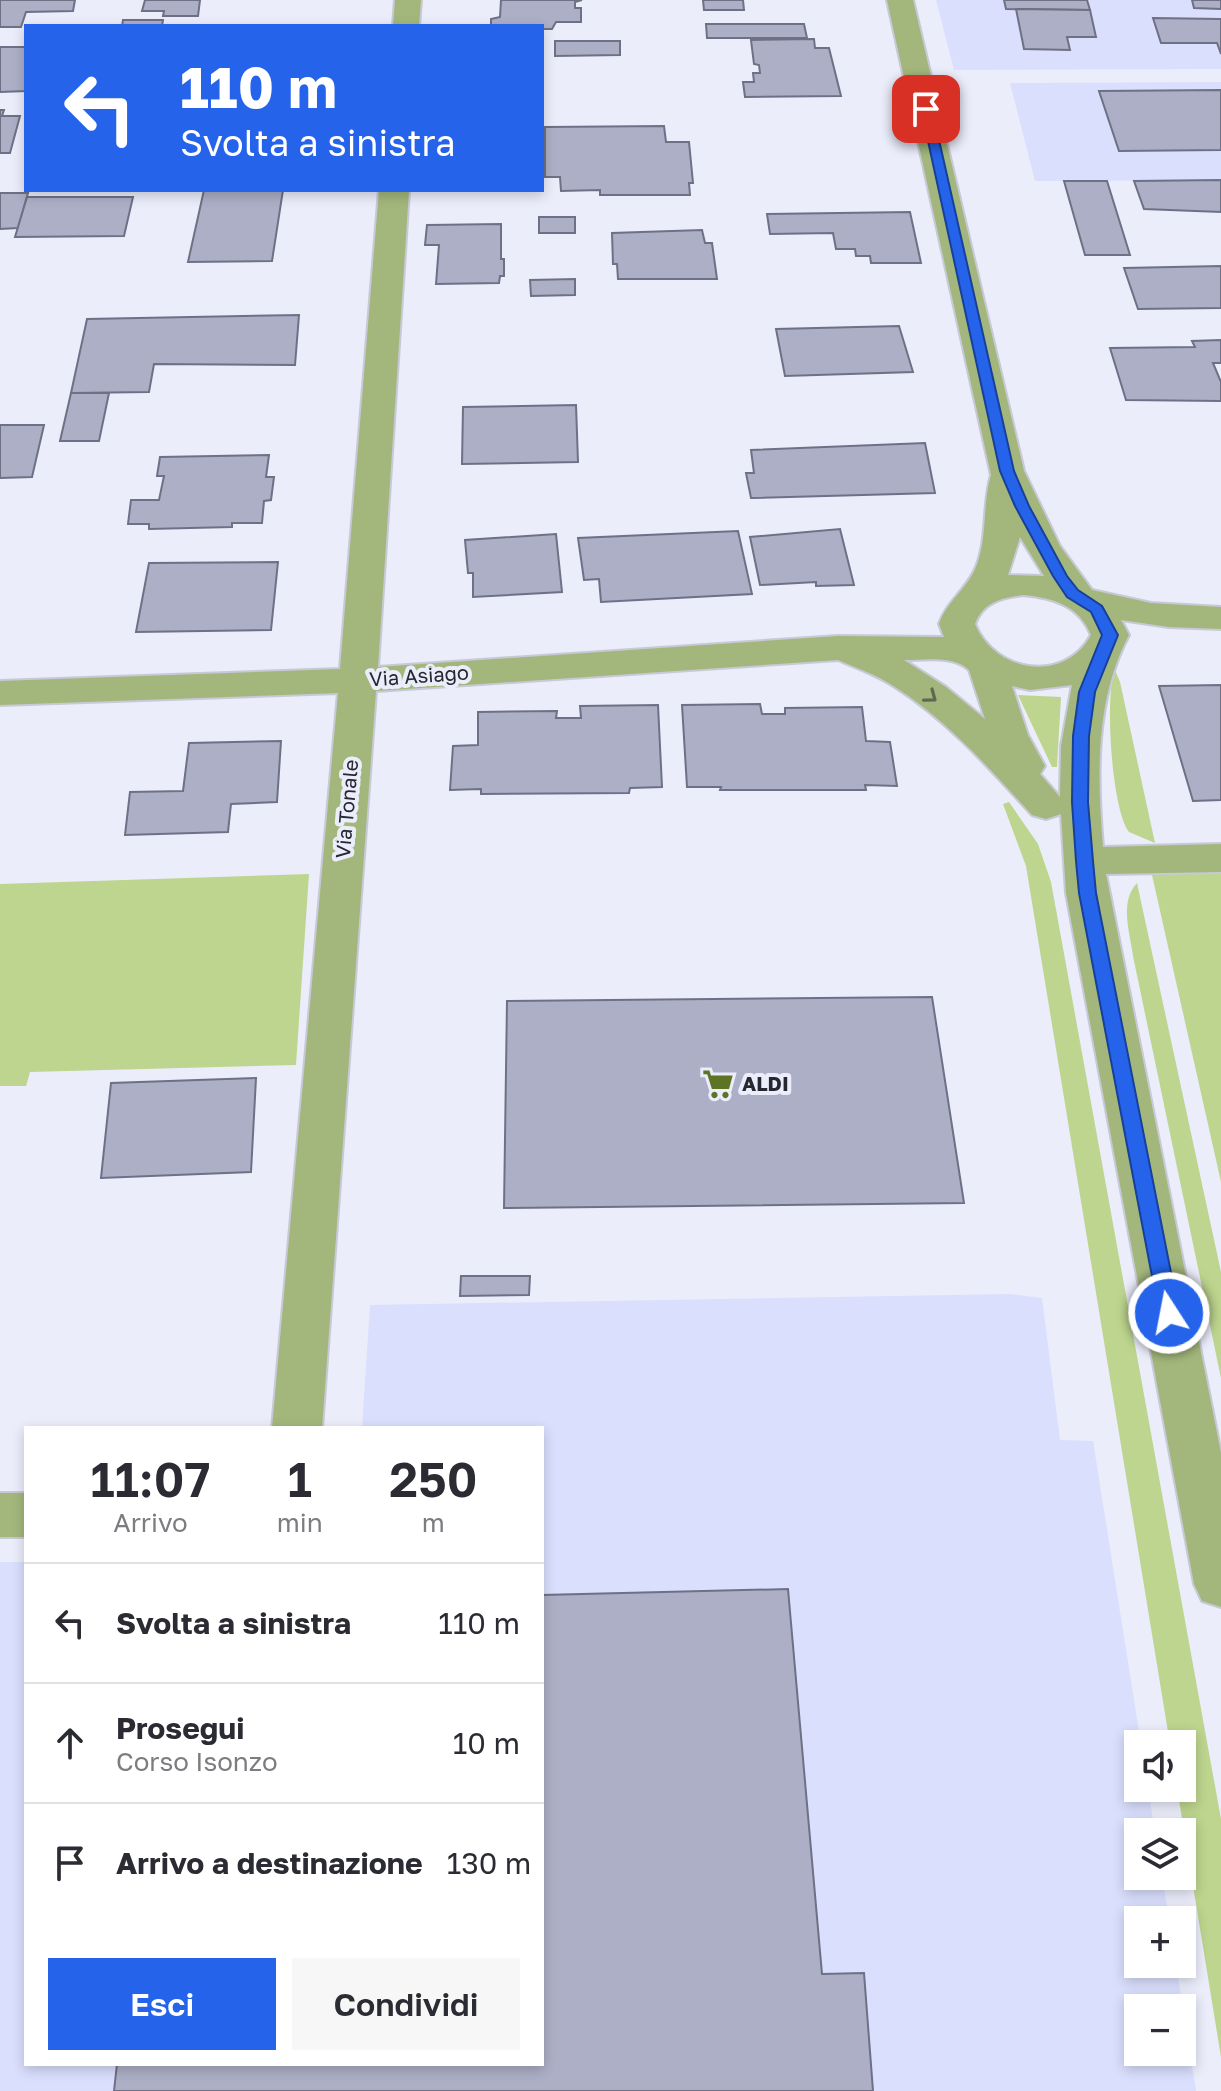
<!DOCTYPE html>
<html lang="it">
<meta charset="utf-8">
<style>
:root{--surface:#fff;--page:#f7f7f7;--text:#2b2b33;--muted:#7c7c81;--line:#e1e1e2;--accent:#2563eb}
body{margin:0;font-family:"Golos Text",sans-serif;background:var(--page);color:var(--text);height:100vh;display:flex;flex-direction:column;font-size:30px;white-space:nowrap}
*{box-sizing:border-box;margin:0}
p{font-size:26px;color:var(--muted)}
.icon{flex:none;width:44px;height:44px;fill:none;stroke:currentColor;stroke-width:2;stroke-linecap:round;stroke-linejoin:round}
.map{position:relative;flex:1;overflow:hidden}
.drawer{position:absolute;left:24px;top:1426px;width:520px;height:640px;display:flex;flex-direction:column;background:var(--surface);border-radius:0px;box-shadow:0 4px 12px #0003}
.drawer>*{flex:none}
.hud{position:absolute;left:24px;top:24px;width:520px;height:168px;border-radius:0px;box-shadow:0 4px 12px #0003;background:#2563eb;color:#fff;overflow:hidden}
.fabs{position:absolute;left:1124px;top:1730px;display:grid;gap:16px}
.fabs a{display:grid;place-items:center;width:72px;height:72px;border-radius:0px;background:var(--surface);box-shadow:0 4px 12px #0003;font-size:40px}
.pin{position:absolute;display:grid;place-items:center;width:68px;height:68px;color:#fff;margin:-34px;border-radius:16px;box-shadow:0 4px 12px #0006}
.me{position:absolute;width:88px;margin:-44px;rotate:349deg;stroke-linejoin:round;filter:drop-shadow(0 0 6px #0008)}
.turn{display:flex;align-items:center;gap:28px;height:168px;padding:0 24px;font-size:36px}
.turn .icon{width:104px;height:104px;stroke-width:2.5}
.turn b{display:block;font-size:56px;line-height:68px}
.eta{display:flex;justify-content:space-evenly;align-items:center;height:136px;text-align:center}
.eta b{font-size:48px;font-weight:600;line-height:56px}
.button{display:flex;gap:16px;margin-top:auto;padding:16px 24px}
.button a{flex:1;height:92px;border-radius:0px;background:var(--accent);color:#fff;font-size:32px;font-weight:600;line-height:92px;text-align:center}
.button a+a{background:var(--page);color:var(--text)}
ul{padding:0;list-style:none}
li{display:flex;align-items:center;gap:24px;height:120px;padding:0 24px;border-top:2px solid var(--line)}
li div{flex:1}
li b{display:block;font-size:30px}
li em{font-style:normal}
.map>svg:first-child{display:block}
.built{fill:#dadffd;fill-rule:evenodd}
.green{fill:#bdd58e}
.building{fill:#acafc6;stroke:#6e7185;stroke-width:2}
.lines{fill:none;stroke-linecap:round;stroke-linejoin:round}
.minor-casing{stroke:#c8c9d6;stroke-width:4}
.minor{fill:#a3b77c;fill-rule:evenodd}
.oneway{stroke:#5e6852}
.route{fill:#2563eb;stroke:#184099;stroke-width:2}
.labels{text-anchor:middle;stroke-width:8;stroke-linejoin:round;paint-order:stroke}
.street-label{font-size:20px;fill:#262730;stroke:#ebedfb}
.poi-label{font-size:20px;font-weight:bold;fill:#262730;stroke:#ebedfb;text-anchor:start}
</style>
<div class="map">
<svg width="1221" height="2091" viewBox="0 0 1221 2091">
<rect width="100%" height="100%" fill="#ebedfb"/>
<g class="built">
<polygon points="936,0 1221,0 1221,69 954,70"/>
<polygon points="1221,82 1221,180 1035,181 1010,83"/>
<path d="M1010,1294l32,4 18,142 33,1 48,303h-3v44h10l7,44h-17v44h24l7,44h-31v44h38l20,127h-1196v-529h26v502h516v-636h-180l8,-123zM1138,2008h44v44h-44z"/>
</g>
<g class="green">
<path d="M1115,670l5,12 35,161 -26,-11c-17,-20 -25,-137 -14,-162z"/>
<polygon points="1018,695 1061,697 1057,767 1052,767"/>
<polygon points="1009,802 1038,844 1051,882 1221,1819 1221,2057 1177,1788 1182,1788 1182,1744 1170,1744 1026,866 1003,804"/>
<polygon points="1221,872 1221,1182 1152,875"/>
<polygon points="309,874 296,1065 30,1072 26,1086 0,1086 0,884"/>
<path d="M1137,883l84,389v106l-88,-422c-3,-23 -14,-54 4,-73z"/>
</g>
<g class="building">
<polygon points="0,0 75,0 73,11 26,12 21,27 0,27"/>
<polygon points="145,0 200,0 198,16 163,16 164,11 142,11"/>
<polygon points="501,0 582,0 575,2 575,8 581,8 581,22 556,22 552,29 542,29 542,26 491,26 491,19 500,17"/>
<polygon points="703,0 743,0 744,10 704,10"/>
<polygon points="1004,0 1087,0 1090,10 1006,9"/>
<polygon points="1192,0 1221,0 1221,9 1194,8"/>
<polygon points="1016,9 1090,10 1096,37 1067,37 1070,50 1024,49"/>
<polygon points="1153,18 1221,19 1221,54 1217,43 1161,43"/>
<polygon points="123,20 163,20 162,26 122,26"/>
<polygon points="706,24 804,24 807,38 707,38"/>
<polygon points="814,39 815,48 829,48 841,96 745,97 743,82 754,82 753,73 760,73 759,65 754,64 751,40"/>
<polygon points="555,41 620,41 620,55 555,56"/>
<polygon points="0,47 26,47 26,91 0,92"/>
<polygon points="1221,90 1221,150 1119,151 1099,91"/>
<polygon points="0,110 4,110 2,116 20,116 10,153 0,153"/>
<polygon points="664,126 666,142 689,142 693,183 689,183 690,195 600,195 600,190 561,191 560,177 545,177 545,127"/>
<polygon points="1221,180 1221,212 1144,209 1134,181"/>
<polygon points="1064,181 1107,181 1130,255 1085,255"/>
<polygon points="204,190 283,190 272,261 188,262"/>
<polygon points="0,193 28,193 18,228 0,229"/>
<polygon points="27,197 133,197 124,236 15,237"/>
<polygon points="910,212 921,263 871,263 870,256 856,256 855,249 836,249 833,233 770,234 767,214"/>
<rect x="539" y="217" width="36" height="16"/>
<polygon points="501,224 501,259 504,259 504,276 500,276 499,283 436,284 439,245 425,245 427,225"/>
<polygon points="702,230 705,243 712,243 717,279 618,279 617,264 613,264 612,233"/>
<polygon points="1221,266 1221,308 1138,309 1124,268"/>
<polygon points="575,279 575,295 531,296 530,280"/>
<polygon points="299,315 295,365 154,364 149,392 71,393 87,319"/>
<polygon points="899,326 913,372 785,376 776,329"/>
<polygon points="1221,340 1221,363 1213,363 1221,382 1221,401 1126,400 1110,348 1195,347 1192,341"/>
<polygon points="71,393 109,393 99,441 60,441"/>
<polygon points="576,405 578,462 462,464 463,407"/>
<polygon points="0,425 44,425 32,477 0,478"/>
<polygon points="925,443 935,493 751,498 746,473 754,473 751,450"/>
<polygon points="269,455 266,477 274,477 271,500 264,501 262,523 232,523 232,527 149,529 149,524 128,524 131,500 159,500 164,476 157,476 160,457"/>
<polygon points="840,529 854,585 816,586 816,582 760,585 750,537"/>
<polygon points="738,531 752,594 601,602 599,579 584,580 578,538"/>
<polygon points="556,534 562,592 473,597 473,573 468,573 465,540"/>
<polygon points="278,562 271,630 136,632 149,563"/>
<polygon points="1221,685 1221,800 1193,801 1159,686"/>
<polygon points="760,704 762,714 785,714 785,708 862,707 866,741 890,742 897,786 865,785 866,790 720,790 721,787 687,787 682,705"/>
<polygon points="658,705 662,787 630,788 629,793 481,794 481,789 450,790 453,746 478,745 478,712 557,711 556,718 581,718 580,706"/>
<polygon points="281,741 277,802 231,804 228,832 125,835 130,792 183,791 189,743"/>
<polygon points="932,997 964,1203 504,1208 507,1001"/>
<polygon points="256,1078 251,1172 101,1178 111,1083"/>
<polygon points="461,1276 530,1276 529,1295 460,1296"/>
<polygon points="788,1589 822,1974 864,1973 873,2091 114,2091 117,2064 542,2064 542,1595"/>
</g>
<g class="lines">
<defs>
<g id="minor">
<polygon points="395,0 421,0 419,26 393,26"/>
<path d="M887,0h26l111,471 36,75 32,44 59,13 70,4v22l-52,-2 -48,-7 8,15c-34,64 -32,141 -26,212l118,-3v28l-115,2 115,579v154l-19,-6 -8,-17 -128,-691 -5,-79 -15,5 -14,-4c-42,-46 -84,-94 -137,-128 -18,-12 -38,-19 -57,-27l-462,31 -54,737h-50l66,-735 -338,12v-24l340,-12 39,-479h30l-31,477 460,-31 106,1 -5,-13c8,-23 28,-35 37,-57 12,-30 6,-63 15,-92zM1020,537l24,39 -36,-1zM1023,595c30,3 56,10 68,40 -26,49 -96,38 -116,-11 8,-22 26,-26 48,-29zM904,660c20,0 50,-5 65,10l16,49 -39,-32zM1072,685l-11,61 -1,51 -20,-23 5,-8 -17,-31 -16,-49 18,4z"/>
<rect x="0" y="1493" width="26" height="44"/>
</g>
</defs>
<use href="#minor" class="minor-casing"/>
<use href="#minor" class="minor"/>
</g>
<defs><path id="oneway-chevron" d="M-2-3.5L2.5 0L-2 3.5" fill="none" stroke-width="1.6" stroke-linecap="round" stroke-linejoin="round" transform="scale(2)"/></defs>
<use class="oneway" href="#oneway-chevron" transform="translate(931 697) rotate(37)"/>
<polygon class="route" points="926,106 932,109 1014,471 1029,506 1067,576 1078,590 1102,606 1118,635 1095,692 1089,736 1088,802 1093,861 1096,893 1179,1313 1176,1319 1162,1319 1159,1313 1079,893 1076,861 1072,802 1073,736 1079,692 1102,635 1091,612 1067,597 1053,576 1015,506 1000,471 921,109"/>
<defs>
<symbol id="supermarket-bare" viewBox="-9 -9 18 18"><path d="M-6-5.5h2.5l.6 2H6L4.5 2H-2.5L-4.4-4H-6ZM-1.5 3.2a1.3 1.3 0 1 0 .1 0ZM3 3.2a1.3 1.3 0 1 0 .1 0Z" fill="#5d7425" stroke="#ebedfb" stroke-width="2.5" paint-order="stroke"/></symbol>
</defs>
<g fill-rule="evenodd">
<use href="#supermarket-bare" x="696" y="1062" width="44" height="44"/>
</g>
<g class="labels">
<g class="street-label">
<text transform="translate(419 676) rotate(-4)" y="7">Via Asiago</text>
<text transform="translate(347 809) rotate(-85)" y="7">Via Tonale</text>
</g>
<g class="poi-label">
<text x="742" y="1091">ALDI</text>
</g>
</g>
</svg>
<div class="fabs">
<a><svg class="icon" aria-label="sound" viewBox="0 0 24 24"><path d="M4 9h4l5-4v14l-5-4H4zM17 9q2 3 0 6"/></svg></a>
<a><svg class="icon" aria-label="layers" viewBox="0 0 24 24"><path d="M12 4l9 5-9 5-9-5zM3 14l9 5 9-5"/></svg></a>
<a>+</a>
<a>−</a>
</div>
<div class="pin" style="left:926px;top:109px;background:#d93025"><svg class="icon" aria-label="arrive" viewBox="0 0 24 24"><path d="M6 21V4h12l-3 4 3 4H6"/></svg></div>
<svg class="me" style="left:1169px;top:1313px" viewBox="-20 -20 40 40"><circle r="17" fill="#2563eb" stroke="#fff" stroke-width="3"/><path d="M0-11L8 9 0 5-8 9z" fill="#fff"/></svg>
<div class="hud">
<div class="turn"><svg class="icon" aria-label="left" viewBox="0 0 24 24"><path d="M17 20v-9H6M10 6l-5 5 5 5"/></svg><div><b>110 m</b>Svolta a sinistra</div></div>
</div>
<section class="drawer">
<div class="eta">
<div><b>11:07</b><p>Arrivo</p></div>
<div><b>1</b><p>min</p></div>
<div><b>250</b><p>m</p></div>
</div>
<ul>
<li><svg class="icon" aria-label="left" viewBox="0 0 24 24"><path d="M17 20v-9H6M10 6l-5 5 5 5"/></svg><div><b>Svolta a sinistra</b></div><em>110 m</em></li>
<li><svg class="icon" aria-label="ahead" viewBox="0 0 24 24"><path d="M12 20V5M6 11l6-6 6 6"/></svg><div><b>Prosegui</b><p>Corso Isonzo</p></div><em>10 m</em></li>
<li><svg class="icon" aria-label="arrive" viewBox="0 0 24 24"><path d="M6 21V4h12l-3 4 3 4H6"/></svg><div><b>Arrivo a destinazione</b></div><em>130 m</em></li>
</ul>
<div class="button"><a>Esci</a><a>Condividi</a></div>
</section>
</div>
